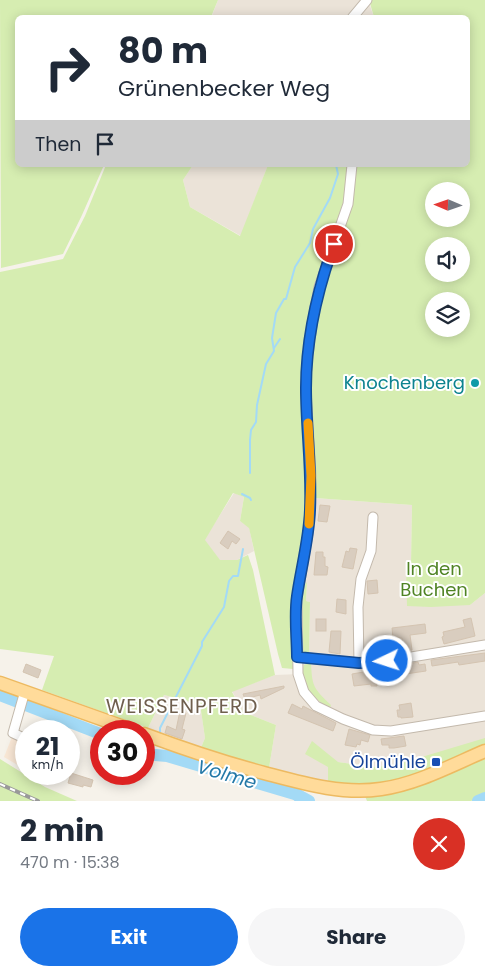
<!DOCTYPE html>
<meta charset="utf-8">
<style>
:root{--surface:#fff;--page:#f6f6f7;--text:#1f2937;--muted:#747a83;--accent:#1a73e8}
body{margin:0;font-family:Poppins,sans-serif;background:var(--page);color:var(--text);height:100vh;display:flex;flex-direction:column;font-size:19px;white-space:nowrap}
*{box-sizing:border-box;margin:0}
p{font-size:16px;color:var(--muted)}
.icon{flex:none;width:28px;height:28px;fill:none;stroke:currentColor;stroke-width:2;stroke-linecap:round;stroke-linejoin:round}
.map{position:relative;height:801px;overflow:hidden}
.side{display:flex;flex-direction:column;background:var(--surface);flex:1}
.side>*{flex:none}
.guide{position:absolute;left:15px;top:15px;width:455px;height:152px;border-radius:8px;box-shadow:0 2px 12px #0003;background:#fff;color:var(--text);overflow:hidden}
.needle{width:32px;rotate:272deg}
.tools{position:absolute;left:425px;top:182px;display:grid;gap:10px}
.tools a{display:grid;place-items:center;width:45px;height:45px;border-radius:50%;background:var(--surface);box-shadow:0 2px 12px #0003;font-size:25px}
.speed{position:absolute;left:15px;top:720px;display:flex;gap:10px;font-size:25px;font-weight:700;text-align:center}
.speed>*{display:grid;place-content:center;width:65px;height:65px;border-radius:50%;background:var(--surface);box-shadow:0 2px 12px #0003;line-height:1}
.speed small{font-size:12px;font-weight:400}
.speed .limit{border:8px solid #d22;background:#fff;color:#111}
.pin{position:absolute;display:grid;place-items:center;width:42px;height:42px;color:#fff;margin:-21px;border:2px solid #fff;border-radius:50%;box-shadow:0 1px 5px #0007}
.me{position:absolute;width:55px;margin:-28px;rotate:266deg;stroke-linejoin:round;filter:drop-shadow(0 0 4px #0008)}
.turn{display:flex;align-items:center;gap:18px;height:105px;padding:0 20px;font-size:22px}
.turn .icon{width:65px;height:65px;stroke-width:2.5}
.turn b{display:block;font-size:35px;line-height:42px}
.then{display:flex;align-items:center;height:48px;padding:0 20px;background:#0003;gap:10px;font-size:19px}
.round{display:grid;place-items:center;flex:none;width:52px;height:52px;border-radius:26px;background:var(--page)}
.overview{display:flex;align-items:center;justify-content:space-between;height:85px;padding:0 20px}
h1{font-size:30px;font-weight:700;line-height:38px}
.cta{display:flex;gap:10px;margin-top:auto;padding:10px 20px}
.cta a{flex:1;height:58px;border-radius:30px;background:var(--accent);color:#fff;font-size:20px;font-weight:700;line-height:58px;text-align:center}
.cta a+a{background:var(--page);color:var(--text)}
.map>svg:first-child{display:block}
.residential{fill:#ebe3d8}
.commercial{fill:#f9e7d5}
.green{fill:#d6edb1;fill-rule:evenodd}
.lines{fill:none;stroke-linecap:round;stroke-linejoin:round}
.stream{stroke:#a3daf6;stroke-width:2}
.river{stroke:#a3daf6;stroke-width:12}
.building{fill:#d9cdbf;stroke:#d4c4b1}
.minor-casing{stroke:#c3b9ac;stroke-width:11}
.primary-casing{stroke:#edba61;stroke-width:15}
.minor{stroke:#fff;stroke-width:9}
.primary{stroke:#ffdb9a;stroke-width:12}
.rail-casing{stroke:#999;stroke-width:4}
.rail{stroke:#fff;stroke-width:2;stroke-dasharray:5.5;stroke-linecap:butt}
.route-casing{stroke:#114b97;stroke-width:12}
.route{stroke:#1a73e8;stroke-width:9}
.slow{stroke:#f59e0b;stroke-width:9}
.culture-dot{fill:#0f9aa8;stroke:#fff;stroke-width:2}
.transit-dot{fill:#1a4fb4;stroke:#fff;stroke-width:2}
.labels{text-anchor:middle;stroke-width:4;stroke-linejoin:round;paint-order:stroke}
.culture-label{font-size:18px;fill:#0d838f;stroke:#fff;text-anchor:end}
.park-label{font-size:18px;fill:#4f8324;stroke:#fff}
.transit-label{font-size:18px;fill:#164399;stroke:#fff;text-anchor:end}
.water-label{font-size:19px;font-style:italic;fill:#2378a7;stroke:#fff}
.quarter-label{font-size:20px;letter-spacing:1px;fill:#6f5f4e;stroke:#fff}
</style>
<div class="map">
<svg width="485" height="801" viewBox="0 0 485 801">
<rect width="100%" height="100%" fill="#f6f2ea"/>
<g class="residential">
<polygon points="218,0 368,0 374,17 211,18"/>
<polygon points="193,165 268,165 241,236 190,207 183,180"/>
<polygon points="234,493 244,497 240,521 249,527 254,551 237,560 220,561 204,540"/>
<polygon points="315,498 412,505 411,564 470,605 485,593 485,746 395,765 374,767 338,762 328,767 328,783 269,768 276,725 243,712 232,691 275,675 300,674 299,657 309,657 310,602 306,601 307,583 301,590 313,526"/>
<polygon points="164,695 200,704 205,738 200,750 148,728"/>
</g>
<polygon class="commercial" points="12,737 26,743 26,770 4,757"/>
<g class="green">
<polygon points="0,0 218,0 211,17 18,18 18,165 104,165 82,215 63,254 1,268"/>
<path d="M369,0h116v593l-15,12 -39,2 -24,-1 -1,-41 5,-1 1,-59 -97,-7 -5,-135 11,-74 25,-66 9,-48v-10h113v-147l-94,-1zM434,191h27v28h-27zM434,246h27v28h-27zM434,301h27v28h-27z"/>
<polygon points="106,165 193,165 183,180 190,207 240,236 268,165 348,165 349,174 343,203 316,285 302,363 306,497 305,531 292,601 293,669 282,668 278,654 249,528 240,521 244,497 233,493 205,540 220,560 237,560 248,555 253,570 275,675 232,692 243,712 276,725 269,768 200,750 205,738 200,704 164,695 148,728 42,690 54,656 0,649 0,272 63,259 85,216"/>
<polygon points="307,582 306,601 310,602 309,657 299,657 298,593"/>
<path d="M311,662c1,24 2,26 20,43l-1,3c-16,-9 -32,-23 -26,-43z"/>
<path d="M485,738v8c-33,14 -75,34 -110,38 -16,2 -31,1 -47,-1v-16l-23,-13 7,-13 26,21 36,5 21,-2z"/>
<polygon points="485,756 485,795 471,801 367,801 365,796"/>
<polygon points="0,759 45,787 77,801 0,801"/>
</g>
<g class="lines">
<g class="stream">
<polyline points="274,348 280,339"/>
<polyline points="250,473 250,440 251,430 256,422 257,405 266,364 274,351 272,338 276,313 284,299 286,299 295,267 310,243 313,229 330,198 338,174 336,165"/>
<polyline points="242,494 250,498 251,500"/>
<polyline points="160,734 160,728 202,646 202,642 224,607 229,581 233,576 238,576 243,549"/>
<polyline points="150,755 151,751"/>
<polyline points="287,792 296,801"/>
</g>
<g class="river">
<polyline points="0,695 98,733 101,736"/>
<polyline points="144,754 167,756 298,795 309,801"/>
<polyline points="478,801 485,798"/>
</g>
</g>
<g class="building">
<polygon points="320,505 330,506 327,522 318,521"/>
<polygon points="228,531 240,539 236,544 232,541 228,549 220,543"/>
<polygon points="350,548 357,549 353,569 342,567 346,551 349,552"/>
<polygon points="316,552 323,552 323,557 325,557 325,566 328,567 327,575 314,575"/>
<polygon points="377,580 378,593 368,594 367,581"/>
<polygon points="337,599 346,600 346,614 336,612"/>
<polygon points="471,618 475,636 444,644 442,637 444,636 443,632 465,627 463,620"/>
<rect x="316" y="619" width="10" height="12"/>
<polygon points="425,624 426,633 410,635 412,650 403,651 402,638 393,638 392,628"/>
<polygon points="331,631 341,631 340,654 329,652"/>
<polygon points="485,653 485,661 459,665 458,662 432,666 431,660"/>
<polygon points="418,662 419,665 425,664 426,671 392,676 391,670 395,670 394,667"/>
<polygon points="26,664 41,670 38,678 23,672"/>
<polygon points="383,668 384,676 376,677 377,686 371,686 371,684 354,686 352,674 369,671 368,669"/>
<polygon points="284,686 284,688 261,699 260,695 245,699 243,694"/>
<polygon points="411,703 413,717 401,718 401,717 398,717 397,710 400,710 399,705"/>
<polygon points="292,704 302,709 303,706 336,723 333,731 288,713"/>
<polygon points="180,711 186,713 182,729 185,730 182,739 165,733 167,726 176,730"/>
<polygon points="349,729 370,735 368,742 361,740 360,745 357,744 356,747 345,745"/>
<polygon points="404,736 406,746 394,748 389,748 389,745 382,745 381,739"/>
<polygon points="71,773 93,780 91,787 83,785 83,787 68,783"/>
</g>
<g class="lines">
<defs>
<g id="minor">
<polyline points="352,18 367,0"/>
<polyline points="352,165 348,204 319,287 312,324 307,363 306,389 311,476 310,511 308,533 297,599 298,674 304,692 316,706 343,719 373,730 391,731 485,716"/>
<polyline points="297,657 359,663 387,661 485,645"/>
<polyline points="359,663 358,607 361,579 371,551 373,517"/>
<polyline points="25,691 13,733 26,739"/>
</g>
<g id="primary">
<polyline points="0,683 135,731"/>
<path d="M144,734c40,15 79,28 120,39 38,10 78,22 117,16 36,-5 71,-24 104,-38"/>
</g>
</defs>
<use href="#minor" class="minor-casing"/>
<use href="#primary" class="primary-casing"/>
<use href="#minor" class="minor"/>
<use href="#primary" class="primary"/>
<defs>
<polyline id="rail" points="0,784 38,801"/>
</defs>
<use href="#rail" class="rail-casing"/>
<use href="#rail" class="rail"/>
</g>
<g class="lines">
<defs>
<path id="route" d="M334,244c-17,47 -28,94 -28,144 0,41 6,81 4,122 -1,29 -9,58 -13,86 -3,20 0,42 0,61l62,6 28,-2"/>
</defs>
<use href="#route" class="route-casing"/>
<use href="#route" class="route"/>
<polyline class="slow" points="308,423 311,476 309,524"/>
</g>
<circle class="culture-dot" cx="475" cy="383" r="5"/>
<rect class="transit-dot" x="431" y="757" width="10" height="10" rx="2.5"/>
<g class="labels">
<g class="culture-label">
<text x="465" y="389">Knochenberg</text>
</g>
<g class="park-label">
<text x="434" y="575">In den<tspan x="434" dy="21">Buchen</tspan></text>
</g>
<g class="transit-label">
<text x="426" y="768">Ölmühle</text>
</g>
<g class="water-label">
<text transform="translate(227 774) rotate(16)" y="7">Volme</text>
</g>
<g class="quarter-label">
<text x="182" y="713">WEISSENPFERD</text>
</g>
</g>
</svg>
<div class="tools">
<a><svg class="needle" viewBox="-14 -14 28 28"><path d="M0-13l5 13h-10z" fill="#e53935"/><path d="M0 13l5-13h-10z" fill="#747a83"/></svg></a>
<a><svg class="icon" aria-label="sound" viewBox="0 0 24 24"><path d="M4 9h4l5-4v14l-5-4H4zM17 9q2 3 0 6"/></svg></a>
<a><svg class="icon" aria-label="layers" viewBox="0 0 24 24"><path d="M12 4l9 5-9 5-9-5zM3 14l9 5 9-5"/></svg></a>
</div>
<div class="speed"><div>21<small>km/h</small></div><div class="limit">30</div></div>
<div class="pin" style="left:334px;top:244px;background:#d93025"><svg class="icon" aria-label="arrive" viewBox="0 0 24 24"><path d="M6 21V4h12l-3 4 3 4H6"/></svg></div>
<svg class="me" style="left:387px;top:661px" viewBox="-20 -20 40 40"><circle r="17" fill="#1a73e8" stroke="#fff" stroke-width="3"/><path d="M0-11L8 9 0 5-8 9z" fill="#fff"/></svg>
<div class="guide">
<div class="turn"><svg class="icon" aria-label="right" viewBox="0 0 24 24"><path d="M7 20v-9h11M14 6l5 5-5 5"/></svg><div><b>80 m</b>Grünenbecker Weg</div></div>
<div class="then">Then<svg class="icon" aria-label="arrive" viewBox="0 0 24 24"><path d="M6 21V4h12l-3 4 3 4H6"/></svg></div>
</div>
</div>
<section class="side">
<div class="overview"><div><h1>2 min</h1><p>470 m · 15:38</p></div><a class="round" style="background:#d93025;color:#fff"><svg class="icon" aria-label="close" viewBox="0 0 24 24"><path d="M6 6l12 12M18 6L6 18"/></svg></a></div>
<div class="cta"><a>Exit</a><a>Share</a></div>
</section>
